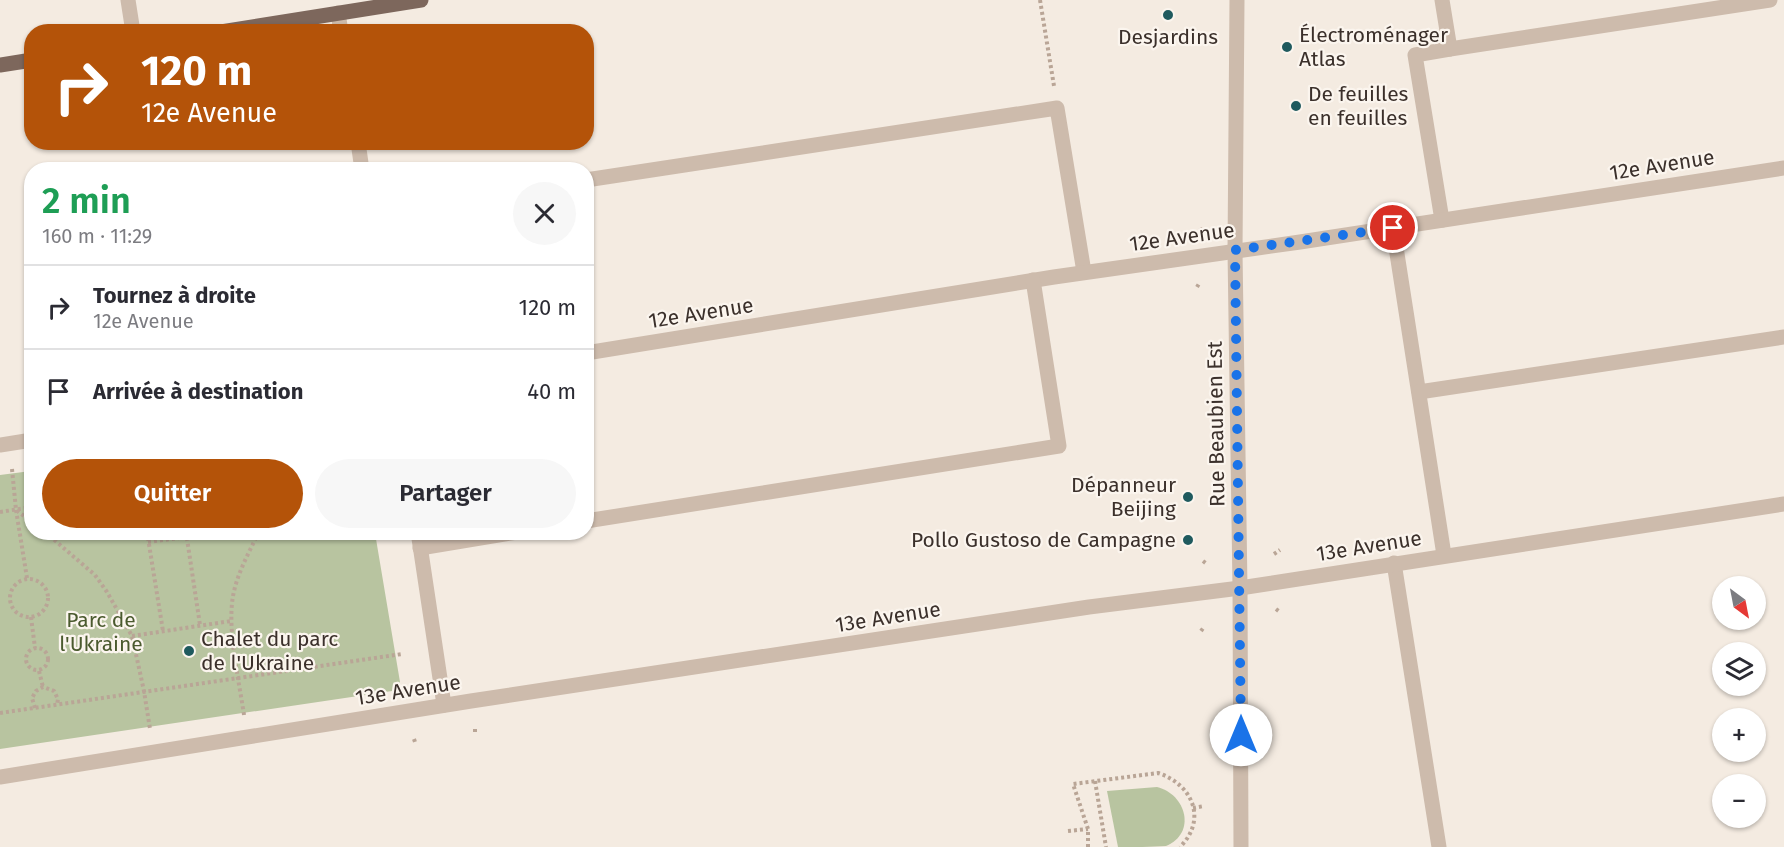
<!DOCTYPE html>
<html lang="fr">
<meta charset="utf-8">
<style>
:root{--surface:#fff;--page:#f7f7f7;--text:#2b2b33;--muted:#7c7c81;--line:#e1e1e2;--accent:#b45309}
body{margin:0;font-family:"Fira Sans",sans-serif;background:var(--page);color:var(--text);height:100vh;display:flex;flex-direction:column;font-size:22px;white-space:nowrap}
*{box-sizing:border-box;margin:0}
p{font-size:20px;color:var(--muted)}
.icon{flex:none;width:33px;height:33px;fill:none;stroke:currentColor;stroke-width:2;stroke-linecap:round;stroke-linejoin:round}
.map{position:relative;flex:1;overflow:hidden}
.panel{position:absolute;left:24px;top:162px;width:570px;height:378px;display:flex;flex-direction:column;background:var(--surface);border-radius:24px;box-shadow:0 2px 4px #0004}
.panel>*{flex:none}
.banner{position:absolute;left:24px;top:24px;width:570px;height:126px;border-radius:24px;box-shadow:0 2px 4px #0004;background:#b45309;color:#fff;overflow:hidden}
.needle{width:39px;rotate:148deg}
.tools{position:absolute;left:1712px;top:576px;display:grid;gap:12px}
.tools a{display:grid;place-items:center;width:54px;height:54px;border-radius:50%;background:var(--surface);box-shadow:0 2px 4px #0004;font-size:30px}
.pin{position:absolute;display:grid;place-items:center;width:51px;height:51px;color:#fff;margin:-26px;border:3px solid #fff;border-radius:50%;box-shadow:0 2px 6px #0007}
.me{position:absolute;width:66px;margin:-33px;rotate:0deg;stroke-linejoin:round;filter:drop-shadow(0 0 4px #0008)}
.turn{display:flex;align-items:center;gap:21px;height:126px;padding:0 18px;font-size:27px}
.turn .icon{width:78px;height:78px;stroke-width:2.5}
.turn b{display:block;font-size:42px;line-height:51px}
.round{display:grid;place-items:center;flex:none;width:63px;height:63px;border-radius:32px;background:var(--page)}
.summary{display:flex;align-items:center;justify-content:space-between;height:102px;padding:0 18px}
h1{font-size:36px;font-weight:600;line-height:45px;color:#1e9e55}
.primary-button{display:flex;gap:12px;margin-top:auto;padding:12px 18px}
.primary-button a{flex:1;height:69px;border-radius:36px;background:var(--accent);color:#fff;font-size:24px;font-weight:600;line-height:69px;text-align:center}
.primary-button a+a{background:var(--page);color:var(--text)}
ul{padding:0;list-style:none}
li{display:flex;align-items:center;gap:18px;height:84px;padding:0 18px;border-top:2px solid var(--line)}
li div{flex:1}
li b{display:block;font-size:22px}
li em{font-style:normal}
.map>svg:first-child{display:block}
.green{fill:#b8c4a0}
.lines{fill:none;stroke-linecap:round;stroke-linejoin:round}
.path{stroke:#b9a596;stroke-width:4;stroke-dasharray:3 3;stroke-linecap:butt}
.minor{stroke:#cdbbac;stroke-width:15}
.major{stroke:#7d675c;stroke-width:15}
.route{stroke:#1a73e8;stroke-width:10;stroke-dasharray:0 18}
.poi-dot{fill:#1f5a5e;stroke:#fbf5ee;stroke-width:2}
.labels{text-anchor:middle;stroke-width:4.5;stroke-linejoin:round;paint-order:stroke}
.poi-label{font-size:21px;fill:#3b302b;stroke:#fbf5ee;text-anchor:start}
.street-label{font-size:21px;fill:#3b302b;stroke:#fbf5ee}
.park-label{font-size:21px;fill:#4a5a2e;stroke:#fbf5ee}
</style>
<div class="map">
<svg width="1784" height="847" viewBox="0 0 1784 847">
<rect width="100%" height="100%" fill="#f4ebe1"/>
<g class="green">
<polygon points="31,471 32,532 375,533 400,682 392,691 0,749 0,475"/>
<path d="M1157,787c29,7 40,46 9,59 -13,1 -34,1 -48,1l-11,-56z"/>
</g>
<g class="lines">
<g class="path">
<polyline points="1040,0 1054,86"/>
<polyline points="1200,228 1202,231"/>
<polyline points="1197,287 1200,282"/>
<polyline points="12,469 16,510 32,522"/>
<polyline points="16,510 27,578"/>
<polyline points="0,512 32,507"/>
<polyline points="45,532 95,575 107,592 132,636 144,691 150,729"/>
<polyline points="147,532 163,631"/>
<polyline points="186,532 200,625"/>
<polyline points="148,542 187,537"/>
<polyline points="1274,554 1280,550"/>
<polyline points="1203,561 1207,564"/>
<circle cx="29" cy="598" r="19"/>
<polyline points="1276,609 1280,612"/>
<polyline points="31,617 35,648"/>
<polyline points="1201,631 1204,627"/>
<polyline points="132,636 231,621"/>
<circle cx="37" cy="659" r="11"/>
<polyline points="39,671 43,687"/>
<polyline points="35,708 32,698 36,691 43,687 54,691 58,699 57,705"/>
<polyline points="0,713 402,654"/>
<path d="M244,715c-5,-35 -17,-84 -11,-119 4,-22 16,-44 26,-64"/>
<polyline points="475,729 475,733"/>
<polyline points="414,739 415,742"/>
<polyline points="1095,781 1106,847"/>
<polyline points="1193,808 1204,806"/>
<polyline points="1068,831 1088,829"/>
<path d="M1088,847v-18l-15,-45 85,-11c34,11 50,46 22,74"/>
</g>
<g class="minor">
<polyline points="128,0 133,32"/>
<polyline points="1237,0 1235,251 1240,588 1241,847"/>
<polyline points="1442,0 1450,49 1415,55 1442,220"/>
<polyline points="338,13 341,32"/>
<polyline points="1450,49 1770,0"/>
<polyline points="358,142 362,170"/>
<polyline points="586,180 1057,108 1084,272"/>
<polyline points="1393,228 1444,555"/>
<polyline points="586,353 1054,277 1300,242 1784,168"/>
<polyline points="1419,392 1784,337"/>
<polyline points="0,445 32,440"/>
<polyline points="586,521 1059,446 1033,280"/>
<polyline points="418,532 444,705"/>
<polyline points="420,548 517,532"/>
<polyline points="1394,563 1439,847"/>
<polyline points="0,777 471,701 1089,607 1240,588 1784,504"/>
</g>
<g class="major">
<polyline points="221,32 421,0"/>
<polyline points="0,65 32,60"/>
</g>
</g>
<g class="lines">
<polyline class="route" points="1241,735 1235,250 1393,228"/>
</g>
<g class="poi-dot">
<circle cx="1168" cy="15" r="6"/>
<circle cx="1287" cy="47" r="6"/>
<circle cx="1296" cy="106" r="6"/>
<circle cx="1188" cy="497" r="6"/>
<circle cx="1188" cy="540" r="6"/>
<circle cx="189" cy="651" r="6"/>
</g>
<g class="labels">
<g class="poi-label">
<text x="1299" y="42">Électroménager<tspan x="1299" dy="24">Atlas</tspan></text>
<text x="1168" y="44" text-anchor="middle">Desjardins</text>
<text x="1308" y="101">De feuilles<tspan x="1308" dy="24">en feuilles</tspan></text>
<text x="1176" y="492" text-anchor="end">Dépanneur<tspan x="1176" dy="24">Beijing</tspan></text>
<text x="1176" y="547" text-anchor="end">Pollo Gustoso de Campagne</text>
<text x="201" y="646">Chalet du parc<tspan x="201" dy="24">de l'Ukraine</tspan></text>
</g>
<g class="street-label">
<text transform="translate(1662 165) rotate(-9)" y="7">12e Avenue</text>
<text transform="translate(1182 237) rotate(-8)" y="7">12e Avenue</text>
<text transform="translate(701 313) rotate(-9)" y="7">12e Avenue</text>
<text transform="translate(1216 424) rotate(-91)" y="7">Rue Beaubien Est</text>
<text transform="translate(1369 546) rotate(-9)" y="7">13e Avenue</text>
<text transform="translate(888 617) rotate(-9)" y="7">13e Avenue</text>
<text transform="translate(408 690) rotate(-9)" y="7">13e Avenue</text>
</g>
<g class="park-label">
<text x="101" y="627">Parc de<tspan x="101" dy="24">l'Ukraine</tspan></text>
</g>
</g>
</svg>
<div class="tools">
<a><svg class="needle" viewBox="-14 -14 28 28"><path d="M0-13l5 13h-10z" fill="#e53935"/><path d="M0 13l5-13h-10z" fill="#7c7c81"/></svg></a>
<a><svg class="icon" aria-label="layers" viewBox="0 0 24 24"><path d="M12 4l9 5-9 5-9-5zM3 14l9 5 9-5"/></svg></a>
<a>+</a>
<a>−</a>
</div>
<div class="pin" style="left:1393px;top:228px;background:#d93025"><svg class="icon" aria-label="arrive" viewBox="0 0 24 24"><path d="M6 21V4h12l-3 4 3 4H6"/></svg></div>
<svg class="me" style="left:1241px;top:735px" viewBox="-20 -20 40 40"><circle r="19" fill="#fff"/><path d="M0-13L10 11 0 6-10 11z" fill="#1a73e8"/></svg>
<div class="banner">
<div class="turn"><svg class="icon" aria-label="right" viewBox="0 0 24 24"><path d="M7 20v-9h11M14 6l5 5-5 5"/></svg><div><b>120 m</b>12e Avenue</div></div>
</div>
<section class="panel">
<div class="summary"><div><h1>2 min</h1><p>160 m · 11:29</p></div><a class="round"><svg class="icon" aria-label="close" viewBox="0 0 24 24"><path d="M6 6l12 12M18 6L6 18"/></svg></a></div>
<ul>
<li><svg class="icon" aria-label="right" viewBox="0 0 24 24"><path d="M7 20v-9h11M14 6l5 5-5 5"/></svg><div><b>Tournez à droite</b><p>12e Avenue</p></div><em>120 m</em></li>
<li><svg class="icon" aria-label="arrive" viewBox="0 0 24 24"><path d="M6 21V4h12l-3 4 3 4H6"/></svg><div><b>Arrivée à destination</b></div><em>40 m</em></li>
</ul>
<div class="primary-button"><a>Quitter</a><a>Partager</a></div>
</section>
</div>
